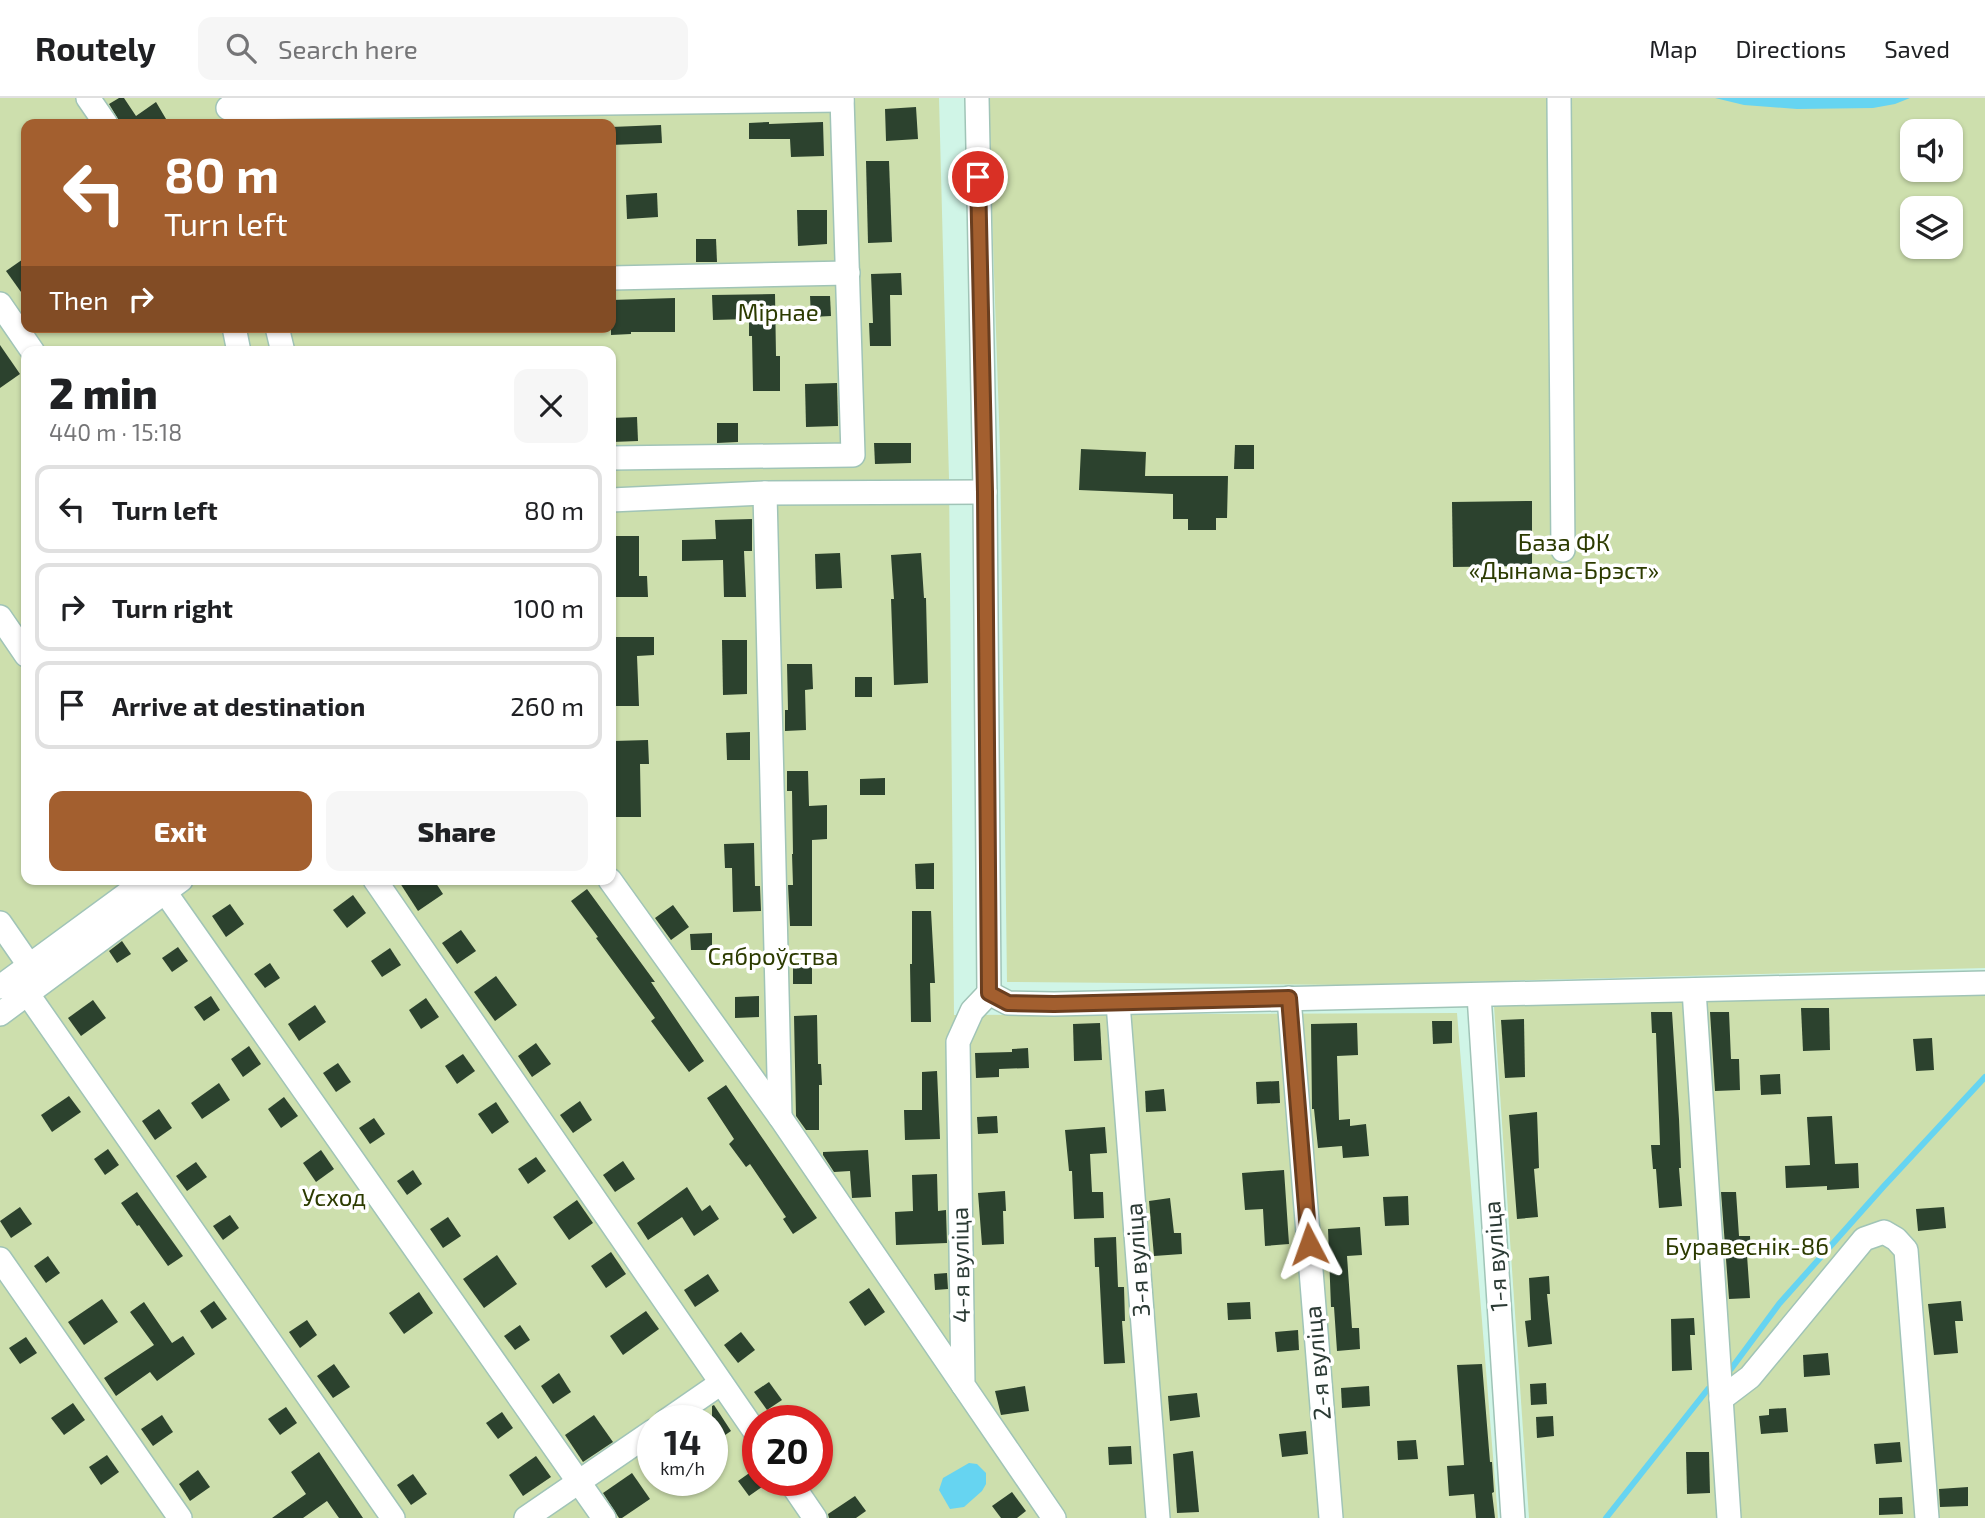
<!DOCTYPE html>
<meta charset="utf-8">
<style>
:root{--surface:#fff;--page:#f6f6f6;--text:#202124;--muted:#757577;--line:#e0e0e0;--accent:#a35f2f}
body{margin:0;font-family:"Exo 2",sans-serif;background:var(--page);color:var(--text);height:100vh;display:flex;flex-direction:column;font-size:26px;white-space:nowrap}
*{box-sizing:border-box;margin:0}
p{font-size:23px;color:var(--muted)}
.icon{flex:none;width:38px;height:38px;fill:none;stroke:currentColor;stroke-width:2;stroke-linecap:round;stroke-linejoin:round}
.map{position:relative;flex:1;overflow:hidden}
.details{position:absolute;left:21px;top:248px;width:595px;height:539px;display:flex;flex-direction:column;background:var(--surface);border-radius:14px;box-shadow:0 2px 5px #0004}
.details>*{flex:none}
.top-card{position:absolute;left:21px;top:21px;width:595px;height:214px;border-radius:14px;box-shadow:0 2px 5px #0004;background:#a35f2f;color:#fff;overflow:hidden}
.tools{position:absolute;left:1900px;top:21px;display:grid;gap:14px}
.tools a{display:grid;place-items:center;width:63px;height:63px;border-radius:14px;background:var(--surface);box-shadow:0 2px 5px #0004;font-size:35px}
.speed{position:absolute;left:637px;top:1307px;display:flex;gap:14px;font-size:35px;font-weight:700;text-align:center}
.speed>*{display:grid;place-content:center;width:91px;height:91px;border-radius:50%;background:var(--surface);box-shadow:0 2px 5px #0004;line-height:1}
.speed small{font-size:18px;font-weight:400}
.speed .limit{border:10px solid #d22;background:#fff;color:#111}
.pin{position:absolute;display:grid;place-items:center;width:60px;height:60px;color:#fff;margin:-30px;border:4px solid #fff;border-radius:50%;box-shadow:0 2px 7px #0007}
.me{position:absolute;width:77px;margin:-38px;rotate:356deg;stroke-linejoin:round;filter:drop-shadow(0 0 5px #0008)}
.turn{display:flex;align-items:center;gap:24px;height:147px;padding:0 28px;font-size:32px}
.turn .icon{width:91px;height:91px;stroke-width:2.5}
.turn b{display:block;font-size:49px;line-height:60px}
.then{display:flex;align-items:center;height:66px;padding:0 28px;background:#0003;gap:14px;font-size:26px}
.round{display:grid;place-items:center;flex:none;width:74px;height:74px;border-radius:14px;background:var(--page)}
.overview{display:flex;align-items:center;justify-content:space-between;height:119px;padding:0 28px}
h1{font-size:42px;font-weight:800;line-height:52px}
.button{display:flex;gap:14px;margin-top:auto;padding:14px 28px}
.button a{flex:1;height:80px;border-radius:14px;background:var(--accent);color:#fff;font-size:28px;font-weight:800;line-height:80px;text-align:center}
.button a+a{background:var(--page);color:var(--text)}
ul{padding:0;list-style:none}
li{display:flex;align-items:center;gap:21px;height:88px;margin:0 14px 10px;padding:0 14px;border:4px solid var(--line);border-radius:14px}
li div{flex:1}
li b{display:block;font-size:26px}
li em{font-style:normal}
header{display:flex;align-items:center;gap:42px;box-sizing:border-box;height:98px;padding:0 35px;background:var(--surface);border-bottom:2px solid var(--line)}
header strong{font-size:33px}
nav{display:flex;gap:38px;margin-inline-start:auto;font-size:24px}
.search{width:490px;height:63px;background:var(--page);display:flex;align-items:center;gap:18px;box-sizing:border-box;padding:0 24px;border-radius:14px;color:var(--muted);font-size:26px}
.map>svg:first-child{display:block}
.green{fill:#cddfad;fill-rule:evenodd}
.water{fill:#66d4f1}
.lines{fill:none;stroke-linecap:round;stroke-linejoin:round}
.stream{stroke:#66d4f1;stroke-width:6}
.building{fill:#2c422e}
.minor-casing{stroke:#a0c4b7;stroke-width:26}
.minor{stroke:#fff;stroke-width:23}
.route-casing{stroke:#6a3e1f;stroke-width:18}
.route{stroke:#a35f2f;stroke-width:12}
.labels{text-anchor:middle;stroke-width:7;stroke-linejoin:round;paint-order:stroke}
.park-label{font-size:24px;fill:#2c3b00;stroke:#fff}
.street-label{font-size:24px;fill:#2b3a34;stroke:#fff}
</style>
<header>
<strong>Routely</strong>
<div class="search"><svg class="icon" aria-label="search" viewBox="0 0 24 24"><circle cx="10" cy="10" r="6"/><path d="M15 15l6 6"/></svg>Search here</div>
<nav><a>Map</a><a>Directions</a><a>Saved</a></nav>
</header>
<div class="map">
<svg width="1985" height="1420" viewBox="0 0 1985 1420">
<rect width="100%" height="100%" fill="#d0f5e7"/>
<g class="green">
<path d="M0,0h939l10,381 5,536 503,-2 41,505h-1498zM26,26h585v203h-585zM26,254h585v528h-585zM653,1323h59v59h-59zM758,1323h59v59h-59z"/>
<path d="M988,0h997v870l-637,17 -341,-3 -7,-534zM1913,33h38v39h-38zM1913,110h38v39h-38z"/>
<polygon points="1985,894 1985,1420 1529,1420 1494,908"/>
</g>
<g class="water">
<polygon points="1715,0 1910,0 1895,6 1873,10 1797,11 1744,7"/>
<polygon points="969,1365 977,1366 986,1375 986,1386 982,1393 964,1409 950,1411 939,1392 943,1380"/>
</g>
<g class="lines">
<g class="stream">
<polyline points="1731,1271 1779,1206 1884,1088 1985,979"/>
<polyline points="1606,1420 1708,1291"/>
</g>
</g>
<g class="building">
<polygon points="119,0 124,0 136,18 156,4 169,26 121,26 109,6"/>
<polygon points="916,9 918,41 886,43 885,11"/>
<polygon points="769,24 769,26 823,24 824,58 791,59 790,41 749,41 749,25"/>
<polygon points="661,27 662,45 611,47 611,29"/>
<polygon points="866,63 889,63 892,144 868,145"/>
<polygon points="657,95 658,119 627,121 626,97"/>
<polygon points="797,112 827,112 827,146 798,148"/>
<polygon points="696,141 716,141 717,164 696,164"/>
<polygon points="26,159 26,201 6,173"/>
<polygon points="901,175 902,197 890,197 891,248 870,248 869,225 873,225 871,176"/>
<polygon points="775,196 776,258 780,258 780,293 753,293 752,238 749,238 749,221 713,222 712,197"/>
<polygon points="810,198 830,198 831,218 811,219"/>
<polygon points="675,200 675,234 631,234 631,236 611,237 611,202"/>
<polygon points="0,247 20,276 0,290"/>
<polygon points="837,285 838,328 806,329 805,286"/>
<polygon points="637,319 638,343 612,344 611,320"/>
<polygon points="717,325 738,325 738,344 717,345"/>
<polygon points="874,345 911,345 911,365 875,366"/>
<polygon points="1235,347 1254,347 1254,371 1234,371"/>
<polygon points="1081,351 1146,354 1145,378 1228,378 1227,420 1216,420 1216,432 1188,432 1188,421 1173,421 1173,396 1079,392"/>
<polygon points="1532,403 1532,468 1453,469 1452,404"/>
<polygon points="752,421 752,453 744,453 746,499 724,499 723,462 682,463 682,442 716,441 715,422"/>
<polygon points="611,438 639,438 639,478 647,478 648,499 612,499"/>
<polygon points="840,455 842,490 816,491 815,456"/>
<polygon points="921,455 924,500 926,500 928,585 894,587 891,501 894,501 891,457"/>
<polygon points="613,539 654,539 654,557 637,558 639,608 615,608"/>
<polygon points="722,542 747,542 747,596 723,597"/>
<polygon points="787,566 812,566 813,591 805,592 806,632 785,633 785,612 788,612"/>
<rect x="855" y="579" width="17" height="20"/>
<polygon points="750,634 750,662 727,662 726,635"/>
<polygon points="648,642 649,666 640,666 641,719 616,719 613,643"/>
<polygon points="787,673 808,673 809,708 827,707 827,741 812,742 812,828 790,828 788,787 793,787 792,756 793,756 792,693 787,693"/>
<polygon points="885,680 885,697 860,697 860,681"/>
<polygon points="754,745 755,788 760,788 761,813 733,814 732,770 725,770 724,746"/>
<polygon points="934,765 934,791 916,791 915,766"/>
<polygon points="398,782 434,782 443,796 418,813"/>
<polygon points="587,791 655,884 651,884 704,963 689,974 651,923 655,920 596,840 598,839 571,803"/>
<polygon points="353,797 366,815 347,830 333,812"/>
<polygon points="230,806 244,826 226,839 212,818"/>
<polygon points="673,807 689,829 671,842 655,820"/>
<polygon points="912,813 931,813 935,885 930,885 931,924 911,924 910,866 912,866"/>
<polygon points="461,832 476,853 457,866 442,845"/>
<polygon points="712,835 712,852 691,852 690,836"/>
<polygon points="122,843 131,856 117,865 109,853"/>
<polygon points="178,849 188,863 172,874 162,860"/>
<polygon points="390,850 401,867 382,879 371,863"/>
<polygon points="270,865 280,880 265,890 254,876"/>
<rect x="793" y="869" width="19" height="17"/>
<polygon points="496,878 517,907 495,923 474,894"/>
<polygon points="211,898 220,912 204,923 194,909"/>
<polygon points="759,898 759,919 735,920 735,899"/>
<polygon points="426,900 439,919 421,931 409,912"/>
<polygon points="93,902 106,920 81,938 68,920"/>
<polygon points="315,907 326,924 299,943 288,926"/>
<polygon points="1801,910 1829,910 1830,952 1803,953"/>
<polygon points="1651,914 1672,914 1679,1021 1681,1070 1679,1070 1682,1108 1659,1110 1656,1071 1653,1071 1651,1047 1660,1047 1656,935 1652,935"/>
<polygon points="1710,914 1729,914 1731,961 1739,961 1740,992 1715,993"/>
<polygon points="817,917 818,966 821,966 822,987 819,987 819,1032 806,1032 796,1018 794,918"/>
<polygon points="1524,921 1525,979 1505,980 1501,922"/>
<polygon points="1432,923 1452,923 1452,945 1433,946"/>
<polygon points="1100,925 1102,962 1074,963 1073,926"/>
<polygon points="1357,925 1358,957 1337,958 1339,1022 1350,1021 1350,1028 1366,1026 1369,1058 1343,1060 1342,1048 1318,1050 1314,1011 1312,1011 1311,926"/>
<polygon points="1932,940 1934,972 1916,973 1913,941"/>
<polygon points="536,945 551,966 532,979 518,958"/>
<polygon points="249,948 261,966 243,979 231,961"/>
<polygon points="1028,950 1029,970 999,971 999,979 976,980 975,955 1012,954 1012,951"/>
<polygon points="463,956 475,973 457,986 445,968"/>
<polygon points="338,965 351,984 336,994 323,975"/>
<polygon points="937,973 940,1041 905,1042 904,1012 922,1012 922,974"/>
<polygon points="1780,976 1781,996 1761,997 1760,977"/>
<polygon points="1279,983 1280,1005 1257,1006 1256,984"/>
<polygon points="219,985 230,1002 202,1021 191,1005"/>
<polygon points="726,987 817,1120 793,1136 783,1121 786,1119 750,1066 746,1069 729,1046 734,1041 707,1000"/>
<polygon points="1164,991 1166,1013 1146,1014 1145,993"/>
<polygon points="69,998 81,1014 52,1034 41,1017"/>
<polygon points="284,999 298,1018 281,1030 268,1011"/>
<polygon points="580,1003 592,1022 573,1035 560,1017"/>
<polygon points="496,1004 509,1024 492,1036 478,1016"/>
<polygon points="159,1011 172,1030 155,1042 142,1023"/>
<polygon points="1537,1014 1539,1070 1534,1071 1538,1119 1517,1121 1509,1017"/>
<polygon points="997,1018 998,1035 978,1036 977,1019"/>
<polygon points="1832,1018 1835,1066 1858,1065 1859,1090 1827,1092 1827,1088 1786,1090 1785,1068 1810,1067 1807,1019"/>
<polygon points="374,1020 385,1036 370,1046 359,1030"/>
<polygon points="1105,1029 1107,1055 1090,1056 1092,1094 1103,1094 1104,1120 1074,1121 1072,1073 1069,1073 1065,1032"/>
<polygon points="108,1051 119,1067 105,1077 94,1061"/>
<polygon points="321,1052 334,1071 316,1084 303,1065"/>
<polygon points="868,1052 871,1099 852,1100 850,1073 834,1074 823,1057 823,1054"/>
<polygon points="536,1059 546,1073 528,1086 518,1071"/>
<polygon points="623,1063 635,1081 615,1094 603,1077"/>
<polygon points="196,1064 207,1079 187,1093 176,1078"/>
<polygon points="413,1072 422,1086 407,1097 397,1083"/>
<polygon points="1284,1072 1289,1146 1265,1148 1263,1111 1245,1112 1242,1075"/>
<polygon points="937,1076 938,1113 946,1112 947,1145 896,1147 895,1114 913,1113 912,1077"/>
<polygon points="687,1089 702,1113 710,1107 719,1121 694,1138 682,1119 648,1142 637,1125"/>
<polygon points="1005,1093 1006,1113 1003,1113 1004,1146 982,1147 978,1095"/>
<polygon points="137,1094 183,1158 168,1168 139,1127 137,1128 121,1105"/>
<polygon points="1721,1094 1736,1094 1739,1138 1750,1138 1751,1156 1747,1157 1750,1200 1729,1201"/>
<polygon points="1408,1098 1409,1127 1385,1128 1383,1099"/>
<polygon points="1170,1100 1174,1135 1181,1135 1182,1156 1154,1158 1149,1103"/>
<polygon points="577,1102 593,1125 569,1142 553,1119"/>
<polygon points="20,1109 32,1126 11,1140 0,1123"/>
<polygon points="1944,1109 1946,1130 1918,1133 1916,1111"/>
<polygon points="230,1117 239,1130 223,1142 213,1128"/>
<polygon points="448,1119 461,1138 443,1150 430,1131"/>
<polygon points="1360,1129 1362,1157 1347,1158 1352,1230 1359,1230 1360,1251 1337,1253 1334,1209 1331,1209 1328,1131"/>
<polygon points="1116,1139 1118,1189 1124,1189 1125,1223 1122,1223 1125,1265 1104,1266 1099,1169 1095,1169 1094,1140"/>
<polygon points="611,1154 626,1176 606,1190 591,1168"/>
<polygon points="497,1157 517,1186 484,1210 463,1181"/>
<polygon points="48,1158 60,1175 46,1185 34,1168"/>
<polygon points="947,1175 948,1191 935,1192 934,1176"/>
<polygon points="708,1176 719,1193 695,1209 684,1192"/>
<polygon points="1549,1178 1550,1196 1547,1196 1552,1246 1528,1249 1525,1223 1531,1222 1529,1180"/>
<polygon points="869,1190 885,1214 865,1228 849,1204"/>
<polygon points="419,1194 433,1215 404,1236 389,1215"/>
<polygon points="102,1201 118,1224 84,1247 68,1224"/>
<polygon points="214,1203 227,1221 212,1231 200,1213"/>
<polygon points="1961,1203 1963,1223 1955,1223 1958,1255 1934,1257 1928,1206"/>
<polygon points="144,1204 172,1245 183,1238 195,1256 157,1283 150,1274 116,1298 104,1280 154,1247 130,1214"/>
<polygon points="1250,1204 1251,1221 1228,1222 1227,1205"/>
<polygon points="646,1213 659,1231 623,1257 610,1238"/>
<polygon points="1694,1220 1695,1237 1690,1237 1692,1272 1672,1273 1671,1221"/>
<polygon points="307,1222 317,1237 300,1250 289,1234"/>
<polygon points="520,1227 530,1242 515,1252 504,1238"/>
<polygon points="1298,1232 1299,1252 1277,1254 1275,1234"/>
<polygon points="741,1234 755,1252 738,1265 724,1247"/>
<polygon points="26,1239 37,1255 20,1266 9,1250"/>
<polygon points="1828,1255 1830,1277 1804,1279 1803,1257"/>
<polygon points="334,1266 350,1289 333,1300 317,1278"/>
<polygon points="1482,1266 1490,1364 1492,1364 1494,1394 1492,1395 1495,1420 1476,1420 1474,1396 1449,1398 1447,1368 1464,1367 1457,1267"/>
<polygon points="559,1275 571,1294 553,1306 541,1288"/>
<polygon points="769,1284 782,1302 767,1312 754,1294"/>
<polygon points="1546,1285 1547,1306 1531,1307 1530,1286"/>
<polygon points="1025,1288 1029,1313 1001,1317 995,1293"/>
<polygon points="1369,1288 1370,1308 1342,1310 1341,1290"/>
<polygon points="1197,1295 1200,1319 1170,1323 1168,1298"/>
<polygon points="73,1305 85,1322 64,1337 51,1320"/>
<polygon points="714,1307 731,1333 712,1346 712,1308"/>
<polygon points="286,1309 297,1325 280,1337 268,1321"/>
<polygon points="1786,1310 1788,1334 1761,1336 1759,1318 1769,1317 1769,1311"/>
<polygon points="502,1314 513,1330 498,1341 486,1325"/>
<polygon points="162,1317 173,1334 153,1348 141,1331"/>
<polygon points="594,1317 613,1344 583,1364 565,1337"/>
<polygon points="1553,1318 1554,1338 1537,1340 1536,1319"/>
<polygon points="1306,1333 1308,1356 1282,1359 1279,1336"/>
<polygon points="1416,1342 1418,1361 1398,1362 1397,1343"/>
<polygon points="1900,1344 1902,1364 1876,1366 1874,1346"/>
<polygon points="1131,1348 1132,1366 1109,1367 1108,1349"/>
<polygon points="1193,1353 1199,1414 1177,1415 1173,1356"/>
<polygon points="319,1354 363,1420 339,1420 327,1403 303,1420 272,1420 306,1396 291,1374"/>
<polygon points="1686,1354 1709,1354 1710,1395 1687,1396"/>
<polygon points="107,1357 119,1374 101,1387 89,1369"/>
<polygon points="536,1358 551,1379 523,1398 509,1377"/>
<polygon points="755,1371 758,1374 758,1382 764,1382 766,1386 749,1398 738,1383"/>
<polygon points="198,1372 210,1389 190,1403 179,1386"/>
<polygon points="632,1375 650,1401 622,1420 619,1420 603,1395"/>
<polygon points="413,1376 427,1396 411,1407 397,1387"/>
<polygon points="1968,1389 1968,1408 1940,1409 1939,1391"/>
<polygon points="1012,1394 1026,1413 1017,1420 1001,1420 992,1408"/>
<polygon points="855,1398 866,1413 856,1420 829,1420 828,1416"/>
<polygon points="1902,1399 1903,1416 1879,1417 1879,1400"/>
</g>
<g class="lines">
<defs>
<g id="minor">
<polyline points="88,0 106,26"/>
<polyline points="977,0 985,394 989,895"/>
<polyline points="1559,0 1563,452"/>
<polyline points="228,10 842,2"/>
<polyline points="611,180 848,175"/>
<polyline points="0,206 33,254"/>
<polyline points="234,229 239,254"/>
<polyline points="277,229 283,254"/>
<polyline points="611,360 853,357 842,0"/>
<polyline points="765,395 780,1019"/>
<polyline points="611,402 765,395 985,394"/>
<polyline points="0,519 26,557"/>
<polyline points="375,782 758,1338"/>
<polyline points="610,782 780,1019 963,1287"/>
<polyline points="165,794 604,1420"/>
<polyline points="0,825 29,867"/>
<polyline points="0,889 146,782"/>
<polyline points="1694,892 1729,1420"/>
<polyline points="27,895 393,1420"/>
<polyline points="989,895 1008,905 1054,906 1985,885"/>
<polyline points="989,895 972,913 958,944 963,1287 1054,1420"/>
<polyline points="1479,897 1513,1420"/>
<polyline points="1289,900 1331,1420"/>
<polyline points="1118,905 1158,1420"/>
<polyline points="0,916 181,782"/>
<polyline points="0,1161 180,1420"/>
<polyline points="1721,1301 1750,1279 1864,1141 1884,1134 1896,1141 1906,1152 1927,1420"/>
<polyline points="666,1323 721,1285"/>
<polyline points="789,1382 815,1420"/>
<polyline points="526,1420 653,1333"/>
</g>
</defs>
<use href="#minor" class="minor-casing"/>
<use href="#minor" class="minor"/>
</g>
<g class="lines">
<defs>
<polyline id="route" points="978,79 985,394 989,895 1008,905 1054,906 1289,900 1309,1146"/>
</defs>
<use href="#route" class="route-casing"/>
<use href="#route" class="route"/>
</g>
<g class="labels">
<g class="park-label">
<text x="778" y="223">Мірнае</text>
<text x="1564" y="453">База ФК<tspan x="1564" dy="28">«Дынама-Брэст»</tspan></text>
<text x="773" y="867">Сяброўства</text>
<text x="334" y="1108">Усход</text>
<text x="1747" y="1157">Буравеснік-86</text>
</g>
<g class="street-label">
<text transform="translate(1496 1158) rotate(-94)" y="8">1-я вуліца</text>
<text transform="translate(1138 1162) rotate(-94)" y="8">3-я вуліца</text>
<text transform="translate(961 1167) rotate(-91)" y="8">4-я вуліца</text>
<text transform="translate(1318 1265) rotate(-95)" y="8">2-я вуліца</text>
</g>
</g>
</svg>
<div class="tools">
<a><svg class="icon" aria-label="sound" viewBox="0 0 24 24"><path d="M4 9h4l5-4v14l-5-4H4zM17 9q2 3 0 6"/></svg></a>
<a><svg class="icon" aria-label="layers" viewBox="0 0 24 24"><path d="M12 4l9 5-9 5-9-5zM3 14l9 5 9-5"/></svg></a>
</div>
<div class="speed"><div>14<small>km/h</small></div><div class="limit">20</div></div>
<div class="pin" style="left:978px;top:79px;background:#d93025"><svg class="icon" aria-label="arrive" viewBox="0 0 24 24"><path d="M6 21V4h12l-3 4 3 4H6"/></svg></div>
<svg class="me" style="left:1309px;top:1146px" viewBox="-20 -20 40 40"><path d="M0-17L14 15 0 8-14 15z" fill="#a35f2f" stroke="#fff" stroke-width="4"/></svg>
<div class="top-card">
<div class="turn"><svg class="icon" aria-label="left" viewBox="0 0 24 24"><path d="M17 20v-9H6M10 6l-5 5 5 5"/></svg><div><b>80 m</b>Turn left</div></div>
<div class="then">Then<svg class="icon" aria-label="right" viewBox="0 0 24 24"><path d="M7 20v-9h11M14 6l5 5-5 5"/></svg></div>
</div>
<section class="details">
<div class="overview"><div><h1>2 min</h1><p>440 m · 15:18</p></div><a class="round"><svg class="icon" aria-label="close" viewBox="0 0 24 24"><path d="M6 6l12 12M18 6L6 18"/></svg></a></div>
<ul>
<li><svg class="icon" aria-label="left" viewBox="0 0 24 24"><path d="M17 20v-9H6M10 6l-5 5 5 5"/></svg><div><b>Turn left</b></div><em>80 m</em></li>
<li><svg class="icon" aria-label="right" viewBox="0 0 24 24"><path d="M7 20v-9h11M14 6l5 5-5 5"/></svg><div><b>Turn right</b></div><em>100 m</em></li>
<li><svg class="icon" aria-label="arrive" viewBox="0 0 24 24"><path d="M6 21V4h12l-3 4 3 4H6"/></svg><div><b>Arrive at destination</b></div><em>260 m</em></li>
</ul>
<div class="button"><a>Exit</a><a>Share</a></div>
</section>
</div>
